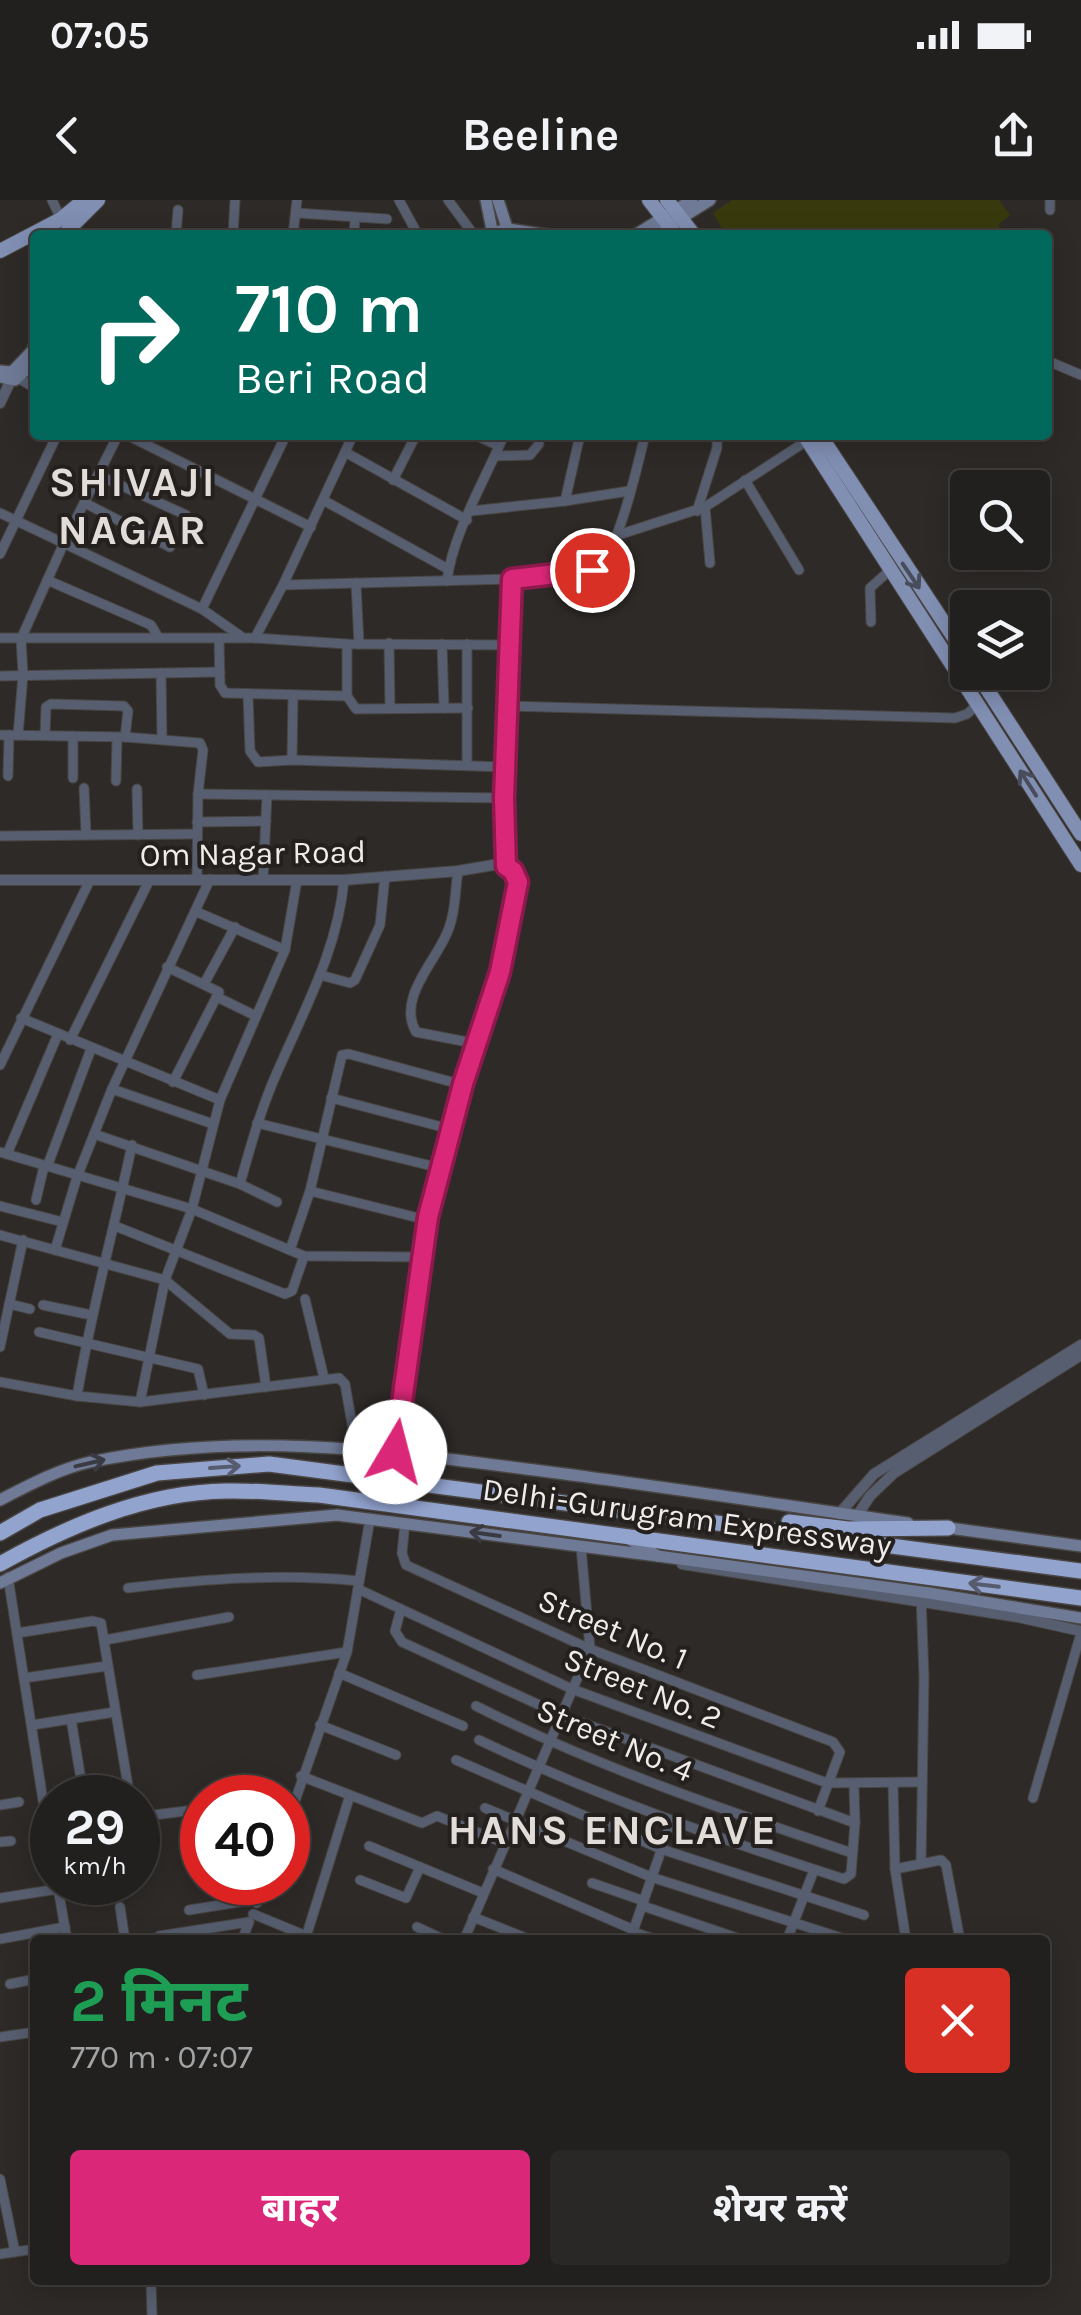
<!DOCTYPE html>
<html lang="hi">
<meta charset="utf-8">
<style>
:root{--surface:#22201e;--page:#2a2827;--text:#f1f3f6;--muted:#a2a3a4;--line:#3f3e3c;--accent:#db2777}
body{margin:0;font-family:Karla,"Noto Sans Devanagari",sans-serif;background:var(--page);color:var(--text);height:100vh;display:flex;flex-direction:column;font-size:38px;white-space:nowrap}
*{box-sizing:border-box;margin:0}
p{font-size:32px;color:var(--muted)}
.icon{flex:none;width:55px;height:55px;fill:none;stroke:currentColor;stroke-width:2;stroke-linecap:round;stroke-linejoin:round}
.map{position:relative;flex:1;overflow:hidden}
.sheet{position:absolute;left:30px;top:1735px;width:1020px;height:350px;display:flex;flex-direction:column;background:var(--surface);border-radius:10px;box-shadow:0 5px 25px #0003,0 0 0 2px var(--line)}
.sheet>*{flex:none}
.top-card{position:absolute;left:30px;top:30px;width:1022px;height:210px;border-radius:10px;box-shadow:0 5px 25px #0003,0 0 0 2px var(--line);background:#00695c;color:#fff;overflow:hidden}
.fabs{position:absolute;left:950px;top:270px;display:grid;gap:20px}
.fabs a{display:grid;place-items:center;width:100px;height:100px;border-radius:10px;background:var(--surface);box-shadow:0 5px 25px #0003,0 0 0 2px var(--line);font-size:50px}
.speed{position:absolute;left:30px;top:1575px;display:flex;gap:20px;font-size:50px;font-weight:700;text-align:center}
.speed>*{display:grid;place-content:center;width:130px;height:130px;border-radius:50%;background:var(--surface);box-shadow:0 5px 25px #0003,0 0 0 2px var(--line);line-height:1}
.speed small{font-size:25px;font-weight:400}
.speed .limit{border:15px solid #d22;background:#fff;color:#111}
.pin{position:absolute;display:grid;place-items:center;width:85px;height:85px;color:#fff;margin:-42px;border:5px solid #fff;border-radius:50%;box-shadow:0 2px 10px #0007}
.me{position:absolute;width:110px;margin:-55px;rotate:8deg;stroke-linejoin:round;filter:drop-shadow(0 0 8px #0008)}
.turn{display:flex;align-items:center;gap:35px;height:210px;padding:0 40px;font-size:45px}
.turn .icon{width:130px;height:130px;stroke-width:2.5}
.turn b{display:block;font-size:70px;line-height:85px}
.round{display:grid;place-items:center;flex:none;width:105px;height:105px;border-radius:10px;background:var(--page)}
.headline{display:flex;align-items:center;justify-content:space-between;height:170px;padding:0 40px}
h1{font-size:60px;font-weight:700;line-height:75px;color:#1e9e55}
.cta{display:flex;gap:20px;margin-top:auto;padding:20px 40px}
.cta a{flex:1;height:115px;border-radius:10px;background:var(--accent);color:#fff;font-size:40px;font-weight:700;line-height:115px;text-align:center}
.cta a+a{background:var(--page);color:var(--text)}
.status{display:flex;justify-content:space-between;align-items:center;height:70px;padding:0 50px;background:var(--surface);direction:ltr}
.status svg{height:28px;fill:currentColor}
header{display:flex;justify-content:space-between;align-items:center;height:130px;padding:0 40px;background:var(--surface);font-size:45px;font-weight:700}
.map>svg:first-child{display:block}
.green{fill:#383a0e}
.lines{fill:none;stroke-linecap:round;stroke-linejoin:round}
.minor-casing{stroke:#494543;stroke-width:11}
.tertiary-casing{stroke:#494543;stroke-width:12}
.secondary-casing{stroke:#494543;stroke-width:14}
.primary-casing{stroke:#494543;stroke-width:16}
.motorway-casing{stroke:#494543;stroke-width:18}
.minor{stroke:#575e6f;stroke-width:9}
.tertiary{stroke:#575e6f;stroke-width:10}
.secondary{stroke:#6f7a96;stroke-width:11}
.primary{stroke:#818fb3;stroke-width:14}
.motorway{stroke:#92a3ce;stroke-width:15}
.oneway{stroke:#494c5a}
.oneway2{stroke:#3a3b42}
.oneway3{stroke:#565b6d}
.route-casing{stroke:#8e194d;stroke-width:25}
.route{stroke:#db2777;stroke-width:18}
.labels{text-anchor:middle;stroke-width:8;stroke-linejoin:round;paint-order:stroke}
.street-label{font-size:32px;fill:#efecea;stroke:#24201e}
.district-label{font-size:42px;font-weight:bold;letter-spacing:2.5px;fill:#e2ddd9;stroke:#24201e}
</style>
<div class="status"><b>07:05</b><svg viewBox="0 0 49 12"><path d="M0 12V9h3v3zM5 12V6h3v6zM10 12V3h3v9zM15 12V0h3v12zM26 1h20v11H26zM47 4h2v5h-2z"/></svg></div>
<header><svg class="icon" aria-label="back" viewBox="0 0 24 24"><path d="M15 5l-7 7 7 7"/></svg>Beeline<svg class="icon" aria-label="share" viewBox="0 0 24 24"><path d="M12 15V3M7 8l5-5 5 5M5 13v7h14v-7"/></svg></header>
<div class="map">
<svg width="1081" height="2115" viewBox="0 0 1081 2115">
<rect width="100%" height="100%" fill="#2e2a28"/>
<polygon class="green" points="732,0 999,0 1010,15 999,24 1001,35 726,35 713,13"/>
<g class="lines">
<defs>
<g id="minor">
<polyline points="52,0 61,19"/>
<polyline points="399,0 418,35"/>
<polyline points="448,0 474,35"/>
<polyline points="1050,10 1050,0"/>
<polyline points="296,13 387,19"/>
<polyline points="176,35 178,10"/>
<polyline points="233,35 235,0"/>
<polyline points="293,35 297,0"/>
<polyline points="354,35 355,18"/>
<polyline points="1048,161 1081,175"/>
<polyline points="18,178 35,188"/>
<polyline points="127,235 311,327"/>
<polyline points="475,235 499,246"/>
<polyline points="345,252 467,320"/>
<polyline points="495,256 530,255 539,244"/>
<polyline points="98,275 186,315"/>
<polyline points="393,280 416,235"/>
<polyline points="745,280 799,370"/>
<polyline points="323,300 448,369"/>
<polyline points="565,301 580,235"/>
<polyline points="85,303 170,347"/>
<polyline points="705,307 710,363"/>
<polyline points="471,311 565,301 629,291"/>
<polyline points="697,311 717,248 717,235"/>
<polyline points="0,313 202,409 242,437"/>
<polyline points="615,336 705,307 808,240"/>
<polyline points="0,354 57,235"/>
<polyline points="47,380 151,425 158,437"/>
<path d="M447,381c5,-46 39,-103 57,-146"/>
<polyline points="356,383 359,444"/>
<path d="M283,385l229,-6 88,-12c20,-24 37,-99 45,-132"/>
<polyline points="202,409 286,235"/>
<polyline points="871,422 870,388 889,371"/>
<polyline points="0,438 255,438 347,444 509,445"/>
<polyline points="219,438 220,485 225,493 347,496"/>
<polyline points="255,438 283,385 353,235"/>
<polyline points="389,443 390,508"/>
<polyline points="347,444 347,496 356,509 468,508"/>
<polyline points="442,444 444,508"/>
<polyline points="467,444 467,564"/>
<polyline points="161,473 162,539"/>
<polyline points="0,476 220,472"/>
<polyline points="248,495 250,551 258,562 292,560 505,567"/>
<polyline points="507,506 955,518 967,514 978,504"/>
<polyline points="0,535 125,537 200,543 203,550 198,594 197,679"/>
<polyline points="18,535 23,475 21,439 63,345 118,235"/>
<polyline points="45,535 46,507 51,504 124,506 128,511 125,537"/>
<polyline points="73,536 73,578"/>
<polyline points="292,560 293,496"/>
<polyline points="8,576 9,535"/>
<polyline points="116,581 117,537"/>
<polyline points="84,588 86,634"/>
<polyline points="137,589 138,635"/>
<polyline points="198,594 504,598"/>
<polyline points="197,622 266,621"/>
<polyline points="0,636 197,634"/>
<polyline points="506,665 504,598 512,379"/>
<path d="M458,671c-3,19 -2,39 -9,57 -11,32 -53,69 -33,104l62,12"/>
<polyline points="263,680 267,595"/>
<polyline points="197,712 285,750"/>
<polyline points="167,767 219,792 173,882"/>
<polyline points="320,775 350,783 355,780 380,725 385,676"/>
<polyline points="204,784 235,727"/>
<polyline points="217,797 256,816"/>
<polyline points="21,818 220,900"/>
<polyline points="70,840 149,681"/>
<polyline points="0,865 90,680"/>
<polyline points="112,889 213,924"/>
<polyline points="331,898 450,929"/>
<polyline points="257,923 440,968"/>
<polyline points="94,934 240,984"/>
<polyline points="0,952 192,1009 304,1056 422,1057"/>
<polyline points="7,954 58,834"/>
<polyline points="47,967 91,849"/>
<polyline points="310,991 427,1020"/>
<polyline points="36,1000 44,966"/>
<path d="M277,1002l-37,-18c11,-40 22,-79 39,-116 27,-62 59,-120 65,-188"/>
<polyline points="0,1006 63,1022"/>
<polyline points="115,1026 285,1094 292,1091 304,1056"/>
<polyline points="0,1035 165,1080 230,1134 254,1135 259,1138 266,1187"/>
<polyline points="55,1050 77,977 112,889 210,679"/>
<polyline points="290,1050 310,991 342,855 349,854 463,885"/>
<polyline points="305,1099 324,1178"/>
<polyline points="9,1104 30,1109"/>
<polyline points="43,1105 91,1115"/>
<polyline points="39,1132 198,1169 204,1195"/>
<polyline points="0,1147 23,1040"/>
<polyline points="0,1182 77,1196 140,1202 339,1178 345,1184 356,1247"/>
<path d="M77,1196c14,-85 37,-167 55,-251"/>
<polyline points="140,1202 165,1080 192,1009 220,900 285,750 297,680"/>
<polyline points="405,1323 402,1353 406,1365 590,1449 833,1542 840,1552 818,1611"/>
<polyline points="8,1377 52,1658"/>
<path d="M128,1388c77,-9 154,-15 231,-7"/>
<polyline points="358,1389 572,1489 827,1583 922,1582"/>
<polyline points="401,1409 395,1431 402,1442 561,1515 855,1623"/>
<polyline points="17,1433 93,1421 101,1423 130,1598"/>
<polyline points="105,1440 229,1417"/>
<polyline points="339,1473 463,1526"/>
<polyline points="197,1475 347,1452"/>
<polyline points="24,1478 107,1466"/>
<path d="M476,1506c121,61 248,104 376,147"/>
<polyline points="71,1519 84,1598"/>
<polyline points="32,1525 115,1512"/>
<polyline points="320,1525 396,1555"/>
<path d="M479,1540c118,56 240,99 365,139l7,-5 4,-51 -1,-38"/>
<polyline points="456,1560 661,1649 864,1715"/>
<polyline points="301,1576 422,1623 437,1616 504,1643"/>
<polyline points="893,1583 895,1669"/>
<polyline points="1033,1598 1081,1433"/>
<polyline points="0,1605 19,1602"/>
<polyline points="485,1608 651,1677 848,1740"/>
<polyline points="138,1617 202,1609"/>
<polyline points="288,1621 347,1452 370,1319"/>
<polyline points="0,1642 11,1641"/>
<polyline points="369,1646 483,1693"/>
<polyline points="921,1663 924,1477 921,1396"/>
<polyline points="493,1669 634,1730"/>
<polyline points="360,1680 406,1698 420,1667"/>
<polyline points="57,1682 67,1740"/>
<polyline points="592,1683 644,1701"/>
<polyline points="59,1695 138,1683"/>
<polyline points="0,1698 58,1689"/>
<polyline points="257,1703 265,1682"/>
<polyline points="643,1706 743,1740"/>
<polyline points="120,1707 125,1740"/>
<polyline points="189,1710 259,1699"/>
<polyline points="253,1714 316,1740"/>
<polyline points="473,1717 531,1740"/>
<polyline points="417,1727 445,1740"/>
<polyline points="633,1732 657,1740"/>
<polyline points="159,1736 249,1722"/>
<polyline points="306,1737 350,1595"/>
<polyline points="0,1739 65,1727"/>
<polyline points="242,1740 249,1722"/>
<polyline points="464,1740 590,1449 581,1347"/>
<polyline points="630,1740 671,1622"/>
<polyline points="787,1740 814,1670"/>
<polyline points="906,1740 895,1669 941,1660 946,1665 960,1740"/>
<polyline points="10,1784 35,1779"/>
<polyline points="0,1837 35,1832"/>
<polyline points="0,1979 15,2052"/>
<polyline points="0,2054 35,2049"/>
<polyline points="151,2080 152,2115"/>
</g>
<g id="tertiary">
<polyline points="0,203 11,180"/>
<polyline points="0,680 344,680 458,671 499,664 513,671 518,683 500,772 463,885 427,1017 395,1252"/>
<polyline points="839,1314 874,1274 1081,1145"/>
<polyline points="857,1316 870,1296 894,1273 1081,1155"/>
<polyline points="682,1364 1018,1417 1081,1431"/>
</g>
<g id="secondary">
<polyline points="486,0 493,35"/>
<polyline points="498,0 509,34"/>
<polyline points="482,35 508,29 548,35"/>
<polyline points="635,35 692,0"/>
<polyline points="654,35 710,0"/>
<polyline points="0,171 12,172 31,152"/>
<polyline points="0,177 15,180 28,168 35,143"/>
<path d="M0,1300c29,-15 59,-31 90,-38 146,-31 291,-12 436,7 128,16 255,36 382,54"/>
<polyline points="942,1327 1081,1346"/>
<polyline points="629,1339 658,1356 929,1393 1081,1418"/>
<polyline points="0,1383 61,1353 112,1335 337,1315 658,1356"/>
</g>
<g id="primary">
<polyline points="649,0 676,35"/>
<polyline points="667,0 694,35"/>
<polyline points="68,30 98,0"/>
<polyline points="0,51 61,19 84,0"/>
<polyline points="804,235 1081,665"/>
<polyline points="820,235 968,459"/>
<polyline points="976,472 1081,634"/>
</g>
<g id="motorway">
<polyline points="789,1322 848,1329 948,1328"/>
<polyline points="0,1333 40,1310 157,1273 269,1264 1081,1371"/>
<path d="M0,1364c68,-38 146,-72 226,-73 31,-1 62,3 93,4l762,103"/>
</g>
</defs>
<use href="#minor" class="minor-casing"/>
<use href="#tertiary" class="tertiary-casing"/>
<use href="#secondary" class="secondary-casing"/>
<use href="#primary" class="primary-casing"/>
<use href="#motorway" class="motorway-casing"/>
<use href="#minor" class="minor"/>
<use href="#tertiary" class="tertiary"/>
<use href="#secondary" class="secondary"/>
<use href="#primary" class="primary"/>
<use href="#motorway" class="motorway"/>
</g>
<defs><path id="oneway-shaft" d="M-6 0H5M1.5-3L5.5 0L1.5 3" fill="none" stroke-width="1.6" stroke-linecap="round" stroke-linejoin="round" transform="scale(2.5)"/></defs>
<g class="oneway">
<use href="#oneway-shaft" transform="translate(911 376) rotate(56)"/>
<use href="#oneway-shaft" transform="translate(1028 583) rotate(-123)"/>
</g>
<g class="oneway2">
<use href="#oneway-shaft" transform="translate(90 1263) rotate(-13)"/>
<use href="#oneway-shaft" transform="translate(485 1334) rotate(-172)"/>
</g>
<g class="oneway3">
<use href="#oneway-shaft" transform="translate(225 1267) rotate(-4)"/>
<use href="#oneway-shaft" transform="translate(984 1385) rotate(-173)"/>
</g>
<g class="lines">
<defs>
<polyline id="route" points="395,1252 428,1017 463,884 500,772 518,682 513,671 506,666 504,598 512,379 592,370"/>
</defs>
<use href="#route" class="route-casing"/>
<use href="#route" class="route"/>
</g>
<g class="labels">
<g class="street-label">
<text transform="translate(253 653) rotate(-1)" y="11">Om Nagar Road</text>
<text transform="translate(687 1317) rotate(8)" y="11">Delhi-Gurugram Expressway</text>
<text transform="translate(613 1429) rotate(23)" y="11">Street No. 1</text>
<text transform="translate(643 1488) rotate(22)" y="11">Street No. 2</text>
<text transform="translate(615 1540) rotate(23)" y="11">Street No. 4</text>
</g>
<g class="district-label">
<text x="133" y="296">SHIVAJI<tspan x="133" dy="48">NAGAR</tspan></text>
<text x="613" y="1644">HANS ENCLAVE</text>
</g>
</g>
</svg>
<div class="fabs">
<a><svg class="icon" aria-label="search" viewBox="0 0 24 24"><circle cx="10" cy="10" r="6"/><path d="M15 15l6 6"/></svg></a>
<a><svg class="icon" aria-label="layers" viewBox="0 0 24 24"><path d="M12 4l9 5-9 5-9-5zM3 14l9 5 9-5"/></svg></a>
</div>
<div class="speed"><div>29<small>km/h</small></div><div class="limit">40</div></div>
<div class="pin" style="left:592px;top:370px;background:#d93025"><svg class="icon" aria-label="arrive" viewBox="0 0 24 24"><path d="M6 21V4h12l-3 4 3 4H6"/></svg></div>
<svg class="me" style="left:395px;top:1252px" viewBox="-20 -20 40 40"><circle r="19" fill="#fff"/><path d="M0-13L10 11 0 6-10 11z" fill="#db2777"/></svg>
<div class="top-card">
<div class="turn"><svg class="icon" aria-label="right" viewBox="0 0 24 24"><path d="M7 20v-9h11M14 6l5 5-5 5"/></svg><div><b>710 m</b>Beri Road</div></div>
</div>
<section class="sheet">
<div class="headline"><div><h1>2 मिनट</h1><p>770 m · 07:07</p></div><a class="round" style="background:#d93025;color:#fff"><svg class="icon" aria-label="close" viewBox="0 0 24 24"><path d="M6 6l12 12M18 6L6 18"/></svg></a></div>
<div class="cta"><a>बाहर</a><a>शेयर करें</a></div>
</section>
</div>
